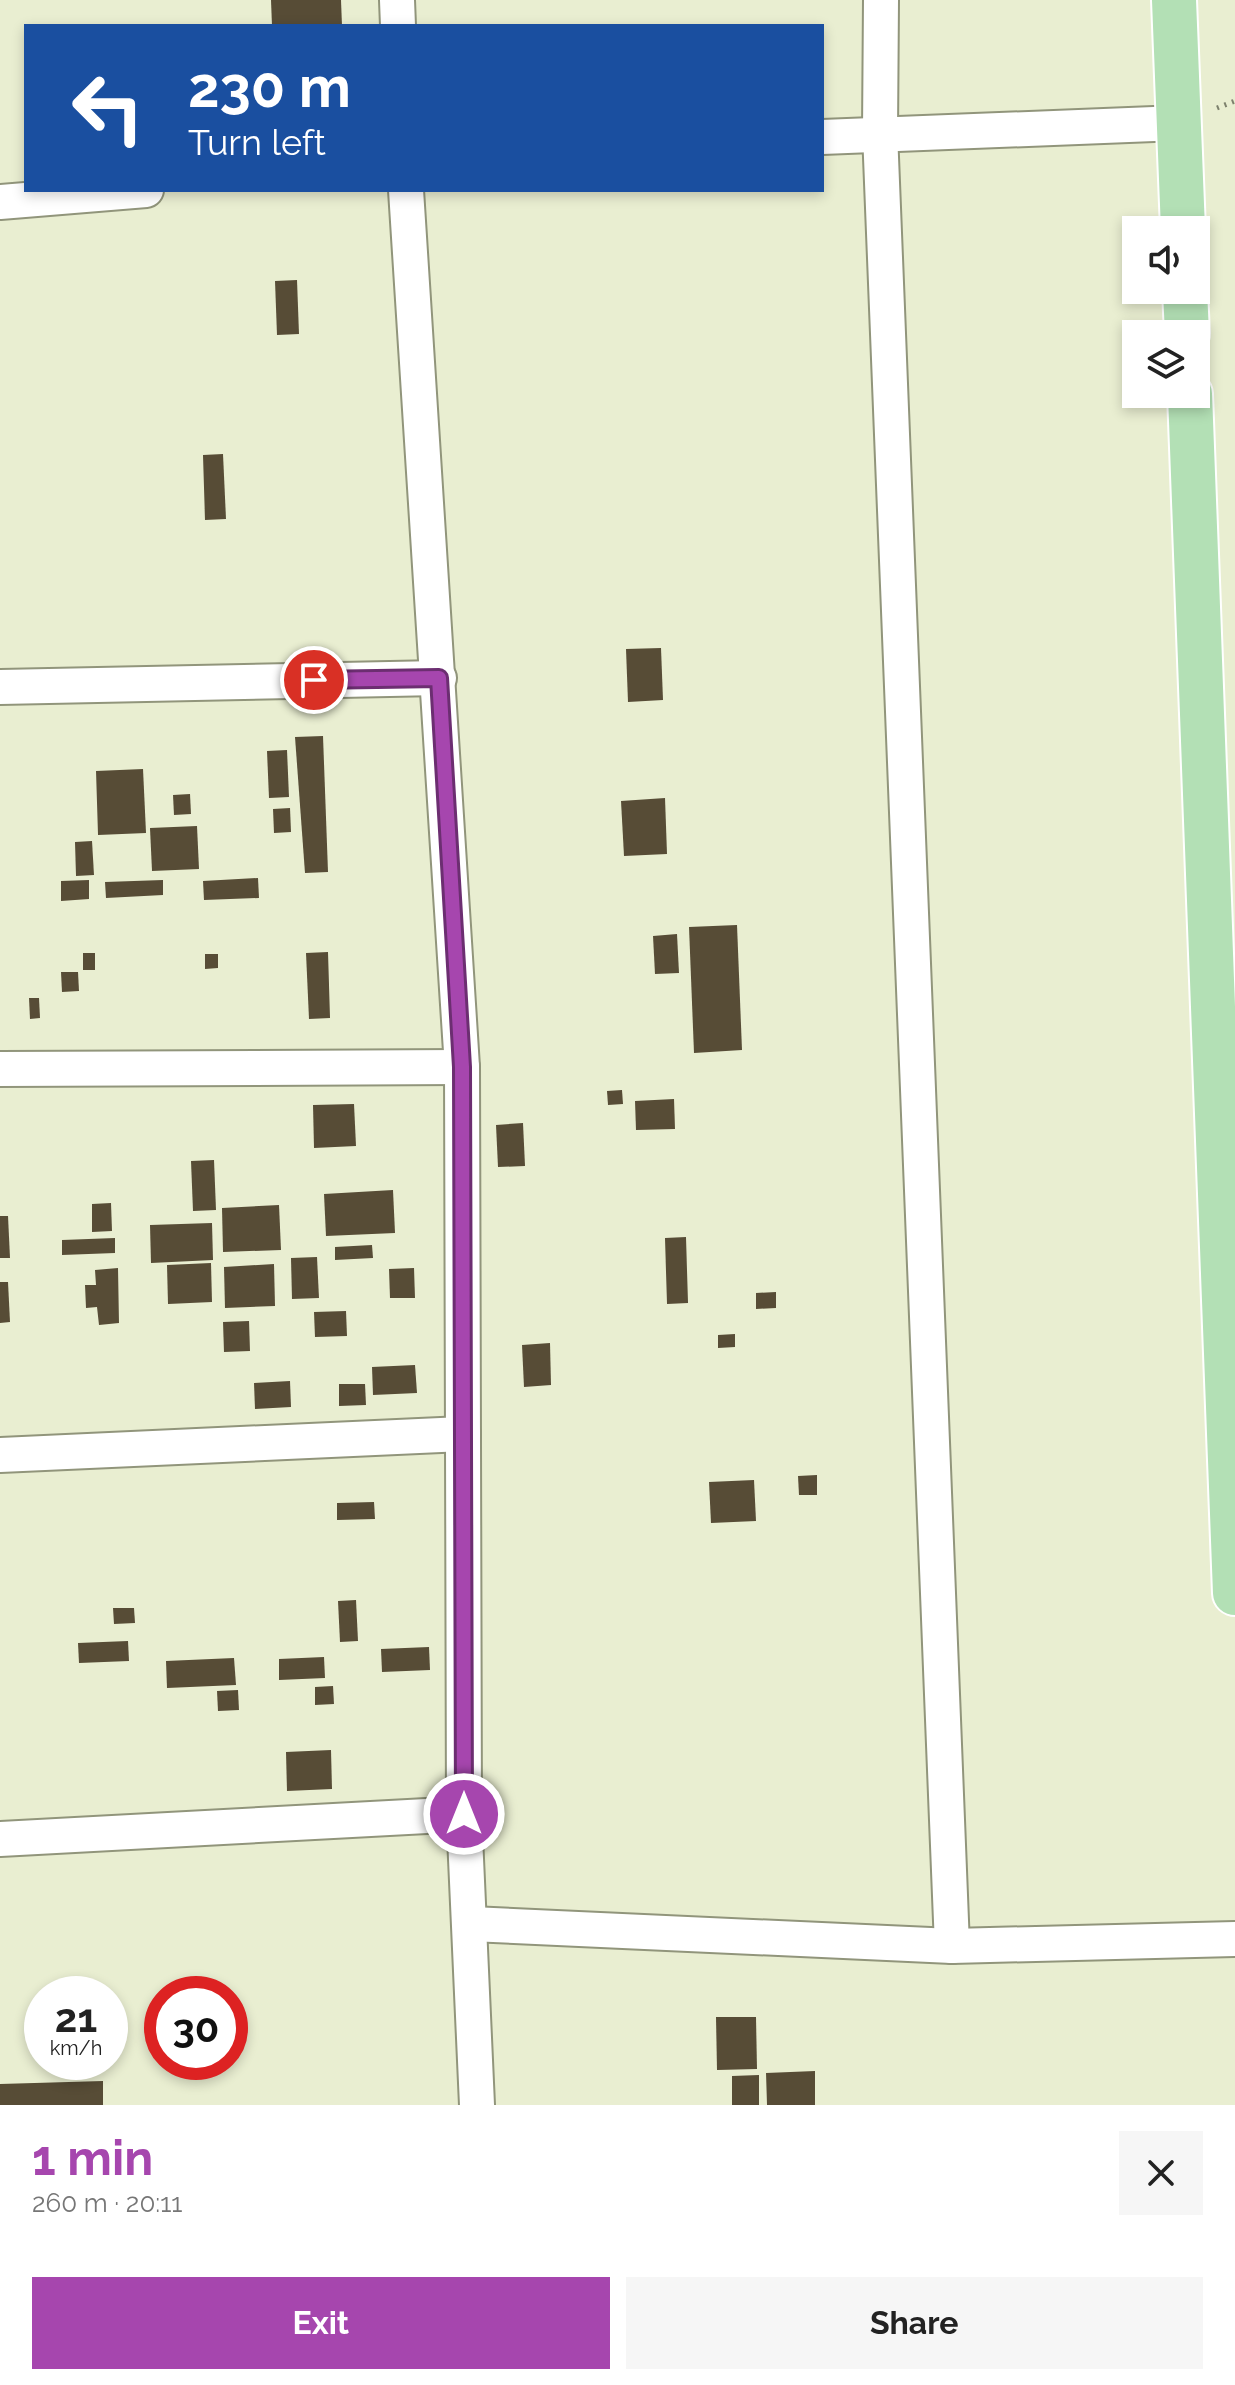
<!DOCTYPE html>
<meta charset="utf-8">
<style>
:root{--surface:#fff;--page:#f6f6f6;--text:#222;--muted:#767676;--accent:#a646ae}
body{margin:0;font-family:Raleway,sans-serif;background:var(--page);color:var(--text);height:100vh;display:flex;flex-direction:column;font-size:30px;white-space:nowrap}
*{box-sizing:border-box;margin:0}
p{font-size:26px;color:var(--muted)}
.icon{flex:none;width:44px;height:44px;fill:none;stroke:currentColor;stroke-width:2;stroke-linecap:round;stroke-linejoin:round}
.map{position:relative;height:2105px;overflow:hidden}
.sheet{display:flex;flex-direction:column;background:var(--surface);flex:1}
.sheet>*{flex:none}
.guide{position:absolute;left:24px;top:24px;width:800px;height:168px;border-radius:0px;box-shadow:0 4px 12px #0003;background:#1a4fa0;color:#fff;overflow:hidden}
.controls{position:absolute;left:1122px;top:216px;display:grid;gap:16px}
.controls a{display:grid;place-items:center;width:88px;height:88px;border-radius:0px;background:var(--surface);box-shadow:0 4px 12px #0003;font-size:40px}
.speed{position:absolute;left:24px;top:1976px;display:flex;gap:16px;font-size:40px;font-weight:700;text-align:center}
.speed>*{display:grid;place-content:center;width:104px;height:104px;border-radius:50%;background:var(--surface);box-shadow:0 4px 12px #0003;line-height:1}
.speed small{font-size:20px;font-weight:400}
.speed .limit{border:12px solid #d22;background:#fff;color:#111}
.pin{position:absolute;display:grid;place-items:center;width:68px;height:68px;color:#fff;margin:-34px;border:4px solid #fff;border-radius:50%;box-shadow:0 2px 8px #0007}
.me{position:absolute;width:88px;margin:-44px;rotate:0deg;stroke-linejoin:round;filter:drop-shadow(0 0 6px #0008)}
.turn{display:flex;align-items:center;gap:28px;height:168px;padding:0 32px;font-size:36px}
.turn .icon{width:104px;height:104px;stroke-width:2.5}
.turn b{display:block;font-size:56px;line-height:68px}
.round{display:grid;place-items:center;flex:none;width:84px;height:84px;border-radius:0px;background:var(--page)}
.headline{display:flex;align-items:center;justify-content:space-between;height:136px;padding:0 32px}
h1{font-size:48px;font-weight:700;line-height:60px;color:var(--accent)}
.button{display:flex;gap:16px;margin-top:auto;padding:16px 32px}
.button a{flex:1;height:92px;border-radius:0px;background:var(--accent);color:#fff;font-size:32px;font-weight:700;line-height:92px;text-align:center}
.button a+a{background:var(--page);color:var(--text)}
.map>svg:first-child{display:block}
.building{fill:#574c36}
.lines{fill:none;stroke-linecap:round;stroke-linejoin:round}
.street-casing{stroke:#91957b;stroke-width:38}
.primary-casing{stroke:#fff;stroke-width:48}
.path{stroke:#7d816d;stroke-width:5;stroke-dasharray:2 6;stroke-linecap:butt}
.street{stroke:#fff;stroke-width:34}
.primary{stroke:#b3e0b5;stroke-width:44}
.route-casing{stroke:#6c2e71;stroke-width:20}
.route{stroke:#a646ae;stroke-width:14}
</style>
<div class="map">
<svg width="1235" height="2105" viewBox="0 0 1235 2105">
<rect width="100%" height="100%" fill="#e9eed1"/>
<g class="building">
<polygon points="271,0 341,0 342,26 272,26"/>
<polygon points="297,280 299,334 277,335 275,281"/>
<polygon points="223,454 226,519 205,520 203,455"/>
<polygon points="661,648 663,700 628,702 626,649"/>
<polygon points="323,736 328,872 305,873 295,737"/>
<polygon points="287,750 289,797 269,798 267,751"/>
<polygon points="143,769 146,833 98,835 96,771"/>
<polygon points="190,794 191,814 174,815 173,795"/>
<polygon points="665,798 667,854 624,856 621,801"/>
<polygon points="290,808 291,832 274,833 273,809"/>
<polygon points="197,826 199,869 152,871 150,828"/>
<polygon points="92,841 94,875 76,876 75,842"/>
<polygon points="258,878 259,898 204,900 203,881"/>
<polygon points="89,880 89,899 61,901 61,881"/>
<polygon points="163,880 163,895 106,898 105,882"/>
<polygon points="737,925 742,1050 694,1053 689,927"/>
<polygon points="677,934 679,973 655,974 653,936"/>
<polygon points="328,952 330,1018 309,1019 306,953"/>
<rect x="83" y="953" width="12" height="17"/>
<polygon points="205,954 218,954 218,968 205,969"/>
<polygon points="61,972 78,972 79,991 62,992"/>
<polygon points="29,998 39,998 40,1018 30,1019"/>
<polygon points="622,1090 623,1104 608,1105 607,1091"/>
<polygon points="674,1099 675,1129 636,1130 635,1101"/>
<polygon points="354,1104 356,1146 314,1148 313,1105"/>
<polygon points="523,1123 525,1166 498,1167 496,1125"/>
<polygon points="214,1160 216,1210 193,1211 191,1161"/>
<polygon points="393,1190 395,1233 326,1236 324,1194"/>
<polygon points="111,1203 112,1231 92,1232 92,1204"/>
<polygon points="279,1205 281,1250 223,1252 222,1208"/>
<polygon points="0,1216 8,1216 10,1258 0,1258"/>
<polygon points="212,1223 213,1260 151,1263 150,1225"/>
<polygon points="686,1237 688,1303 667,1304 665,1238"/>
<polygon points="115,1238 115,1253 62,1255 62,1240"/>
<polygon points="372,1245 373,1258 335,1260 335,1247"/>
<polygon points="317,1257 319,1298 292,1299 291,1258"/>
<polygon points="211,1263 212,1302 168,1304 167,1265"/>
<polygon points="274,1264 275,1306 225,1308 224,1267"/>
<polygon points="118,1268 119,1323 99,1325 97,1307 86,1308 85,1285 96,1285 95,1270"/>
<polygon points="414,1268 415,1298 390,1298 389,1269"/>
<polygon points="0,1282 8,1282 10,1322 0,1323"/>
<polygon points="776,1292 776,1308 756,1309 756,1293"/>
<polygon points="346,1311 347,1336 315,1337 314,1312"/>
<polygon points="249,1321 250,1351 224,1352 223,1322"/>
<polygon points="735,1334 735,1347 718,1348 718,1335"/>
<polygon points="550,1343 551,1385 524,1387 522,1345"/>
<polygon points="415,1365 417,1393 373,1395 372,1367"/>
<polygon points="290,1381 291,1407 255,1409 254,1383"/>
<polygon points="339,1384 365,1384 366,1405 339,1406"/>
<polygon points="817,1475 817,1495 799,1495 798,1476"/>
<polygon points="754,1480 756,1521 711,1523 709,1482"/>
<polygon points="374,1502 375,1519 337,1520 337,1503"/>
<polygon points="356,1600 358,1641 340,1642 338,1601"/>
<polygon points="113,1608 134,1608 135,1623 114,1624"/>
<polygon points="128,1641 129,1661 79,1663 78,1643"/>
<polygon points="429,1647 430,1670 382,1672 381,1649"/>
<polygon points="324,1657 325,1678 279,1680 279,1659"/>
<polygon points="234,1658 236,1685 167,1688 166,1661"/>
<polygon points="333,1686 334,1704 315,1705 315,1687"/>
<polygon points="238,1690 239,1710 218,1711 217,1691"/>
<polygon points="331,1750 332,1789 287,1791 286,1752"/>
<polygon points="716,2017 756,2017 757,2069 717,2070"/>
<polygon points="815,2071 815,2105 767,2105 766,2073"/>
<polygon points="759,2075 759,2105 732,2105 732,2076"/>
<polygon points="103,2081 103,2105 0,2105 0,2084"/>
</g>
<g class="lines">
<defs>
<g id="street">
<polyline points="397,0 398,26"/>
<polyline points="881,0 880,132 952,1946"/>
<polyline points="822,137 1179,123"/>
<polyline points="406,190 462,1067 464,1814 477,2105"/>
<polyline points="0,202 146,190"/>
<polyline points="0,687 439,678"/>
<polyline points="0,1069 462,1067"/>
<polyline points="0,1455 463,1434"/>
<polyline points="0,1839 464,1814"/>
<polyline points="471,1924 952,1946 1235,1939"/>
</g>
<g id="primary">
<polyline points="1174,0 1183,230"/>
<polyline points="1185,290 1187,334"/>
<polyline points="1190,394 1235,1593"/>
</g>
</defs>
<use href="#street" class="street-casing"/>
<use href="#primary" class="primary-casing"/>
<polyline class="path" points="1217,108 1235,101"/>
<use href="#street" class="street"/>
<use href="#primary" class="primary"/>
</g>
<g class="lines">
<defs>
<polyline id="route" points="314,680 439,678 462,1067 464,1814"/>
</defs>
<use href="#route" class="route-casing"/>
<use href="#route" class="route"/>
</g>
</svg>
<div class="controls">
<a><svg class="icon" aria-label="sound" viewBox="0 0 24 24"><path d="M4 9h4l5-4v14l-5-4H4zM17 9q2 3 0 6"/></svg></a>
<a><svg class="icon" aria-label="layers" viewBox="0 0 24 24"><path d="M12 4l9 5-9 5-9-5zM3 14l9 5 9-5"/></svg></a>
</div>
<div class="speed"><div>21<small>km/h</small></div><div class="limit">30</div></div>
<div class="pin" style="left:314px;top:680px;background:#d93025"><svg class="icon" aria-label="arrive" viewBox="0 0 24 24"><path d="M6 21V4h12l-3 4 3 4H6"/></svg></div>
<svg class="me" style="left:464px;top:1814px" viewBox="-20 -20 40 40"><circle r="17" fill="#a646ae" stroke="#fff" stroke-width="3"/><path d="M0-11L8 9 0 5-8 9z" fill="#fff"/></svg>
<div class="guide">
<div class="turn"><svg class="icon" aria-label="left" viewBox="0 0 24 24"><path d="M17 20v-9H6M10 6l-5 5 5 5"/></svg><div><b>230 m</b>Turn left</div></div>
</div>
</div>
<section class="sheet">
<div class="headline"><div><h1>1 min</h1><p>260 m · 20:11</p></div><a class="round"><svg class="icon" aria-label="close" viewBox="0 0 24 24"><path d="M6 6l12 12M18 6L6 18"/></svg></a></div>
<div class="button"><a>Exit</a><a>Share</a></div>
</section>
